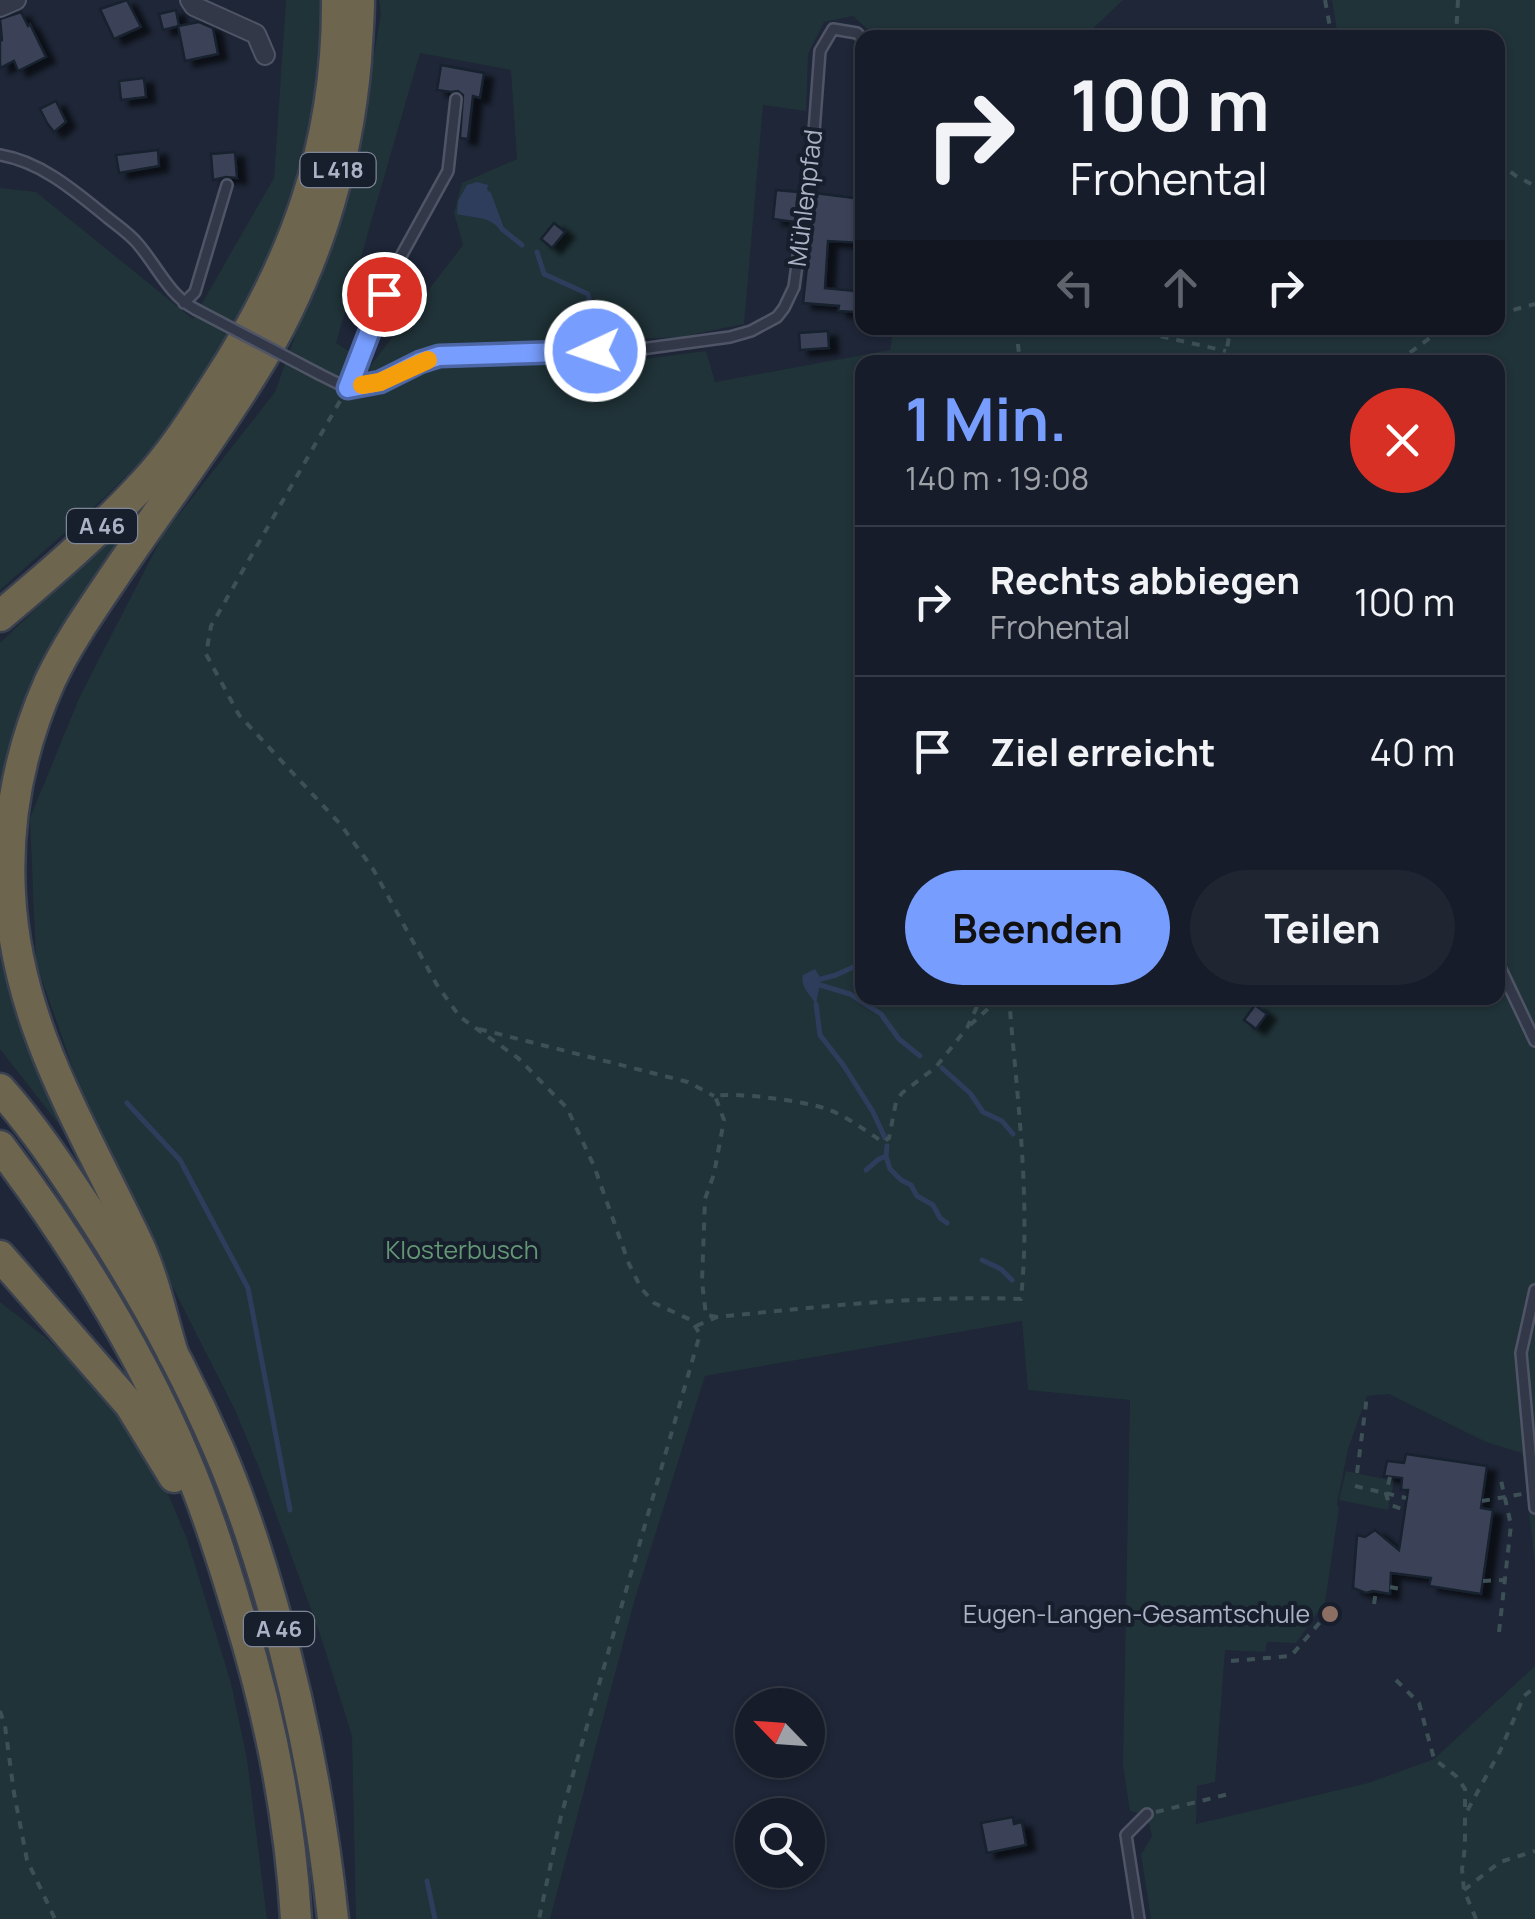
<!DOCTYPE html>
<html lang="de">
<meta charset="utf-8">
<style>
:root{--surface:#161c29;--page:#1f2531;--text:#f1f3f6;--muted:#9ea1a8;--line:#353a46;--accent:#779dfe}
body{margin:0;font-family:Manrope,sans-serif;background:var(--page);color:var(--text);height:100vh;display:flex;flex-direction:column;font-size:38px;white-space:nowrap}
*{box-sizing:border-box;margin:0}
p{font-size:32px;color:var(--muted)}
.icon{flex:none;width:55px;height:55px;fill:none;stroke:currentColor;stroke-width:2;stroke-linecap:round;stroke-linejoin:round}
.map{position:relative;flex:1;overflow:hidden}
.sheet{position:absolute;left:855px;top:355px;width:650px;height:650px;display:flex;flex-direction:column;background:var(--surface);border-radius:20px;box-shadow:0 2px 8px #0004,0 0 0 2px var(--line)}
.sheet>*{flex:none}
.hud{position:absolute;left:855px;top:30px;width:650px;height:305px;border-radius:20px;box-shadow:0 2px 8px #0004,0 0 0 2px var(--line);background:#161c29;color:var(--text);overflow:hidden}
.needle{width:65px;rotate:295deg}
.buttons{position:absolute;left:735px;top:1688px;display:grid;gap:20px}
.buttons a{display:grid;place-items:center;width:90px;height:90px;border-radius:50%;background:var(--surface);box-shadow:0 2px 8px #0004,0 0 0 2px var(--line);font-size:50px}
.pin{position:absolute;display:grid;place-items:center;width:85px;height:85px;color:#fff;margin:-42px;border:5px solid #fff;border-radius:50%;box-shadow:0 2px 10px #0007}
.me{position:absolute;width:110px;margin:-55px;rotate:267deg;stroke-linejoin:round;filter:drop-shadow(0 0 8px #0008)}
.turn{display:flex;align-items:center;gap:35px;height:210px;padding:0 50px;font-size:45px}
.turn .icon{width:130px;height:130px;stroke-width:2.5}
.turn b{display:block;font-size:70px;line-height:85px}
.lanes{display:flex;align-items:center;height:95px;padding:0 50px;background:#0003;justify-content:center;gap:50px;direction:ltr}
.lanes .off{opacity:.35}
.round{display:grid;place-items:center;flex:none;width:105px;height:105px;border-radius:52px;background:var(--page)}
.headline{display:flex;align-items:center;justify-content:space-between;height:170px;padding:0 50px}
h1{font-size:60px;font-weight:700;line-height:75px;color:var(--accent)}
.action{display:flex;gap:20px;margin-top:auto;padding:20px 50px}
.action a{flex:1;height:115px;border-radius:60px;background:var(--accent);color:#111;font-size:40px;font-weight:700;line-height:115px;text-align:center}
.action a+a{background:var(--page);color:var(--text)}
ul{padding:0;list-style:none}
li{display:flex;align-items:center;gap:30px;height:150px;padding:0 50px;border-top:2px solid var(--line)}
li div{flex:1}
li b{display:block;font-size:38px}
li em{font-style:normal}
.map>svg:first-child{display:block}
.green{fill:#203338;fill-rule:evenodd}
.water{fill:#2f3d5d}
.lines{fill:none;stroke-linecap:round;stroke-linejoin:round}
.stream{stroke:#2f3d5d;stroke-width:5}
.building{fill:#3a4358;stroke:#19202e;stroke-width:2.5;filter:url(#shadow)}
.lane-casing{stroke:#4f5566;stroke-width:14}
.street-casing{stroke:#4f5566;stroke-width:22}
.highway-casing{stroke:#39404f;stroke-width:35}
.path{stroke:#3d5056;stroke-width:4;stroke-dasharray:8 8;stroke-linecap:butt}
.lane{stroke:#323848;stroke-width:9}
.street{stroke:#323848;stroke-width:18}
.highway{stroke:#6e654e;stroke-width:30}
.lane-bridge-casing{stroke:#4f5566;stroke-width:14;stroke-linecap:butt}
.lane-bridge{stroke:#323848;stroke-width:9}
.route-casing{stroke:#4d66a5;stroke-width:25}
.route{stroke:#779dfe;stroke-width:18}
.slow{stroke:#f59e0b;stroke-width:18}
.education-dot{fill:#8d6e63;stroke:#171e2c;stroke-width:4}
.labels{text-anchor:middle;stroke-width:8;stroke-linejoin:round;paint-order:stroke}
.shield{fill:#171e2c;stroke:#7f8697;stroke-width:2.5}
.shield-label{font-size:22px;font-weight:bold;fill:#abb2c5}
.street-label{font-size:25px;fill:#abb2c5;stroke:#171e2c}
.park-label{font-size:25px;fill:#629674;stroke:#171e2c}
.poi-label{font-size:25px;fill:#abb2c5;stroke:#171e2c;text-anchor:end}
</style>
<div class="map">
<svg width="1535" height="1919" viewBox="0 0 1535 1919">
<defs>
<filter id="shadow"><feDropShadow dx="9" dy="5.5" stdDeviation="2.5" flood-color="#0009"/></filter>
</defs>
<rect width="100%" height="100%" fill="#1e2637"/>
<g class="green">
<polygon points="286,0 324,0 327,72 293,216 228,343 181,421 105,497 0,590 0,188 36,192 193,319 274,178"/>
<path d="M379,0h744l-39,37h-208l-23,-21 -29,6 -16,32 -2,57 -43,-6 -19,219 -64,13 -71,3 3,23 94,-12 9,31 175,-32 4,-22h604v-290l-160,-1 -6,-37h203v1563l-13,-110 -36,-11 -97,-48 -22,2 -19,53 -11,55 2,4 -14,94 -29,41 -29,-1 -2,10 -40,-2 -10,132 -18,4 -1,38 172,-41 66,-24 101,-93v253h-384l-10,-64 11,-19 -5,-21 -17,-4 -7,-46 7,-365 -102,-10 -6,-69 -317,55 -71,226 -84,317h-194l-4,-183 -33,-105 -60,-163 -24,-58 -137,-270 -62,-177 -6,-145 50,-122 83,-161 112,-143 80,-224 26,-155zM420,53l91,17 6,89 -55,24 -8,30 9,32 -92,120 -35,-22zM862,362h636v636h-271l-5,3 -9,-3h-351z"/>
<polygon points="154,497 3,791 0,783 0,643"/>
<polygon points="0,863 2,864 2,966 31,1052 72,1141 0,1049"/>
<polygon points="0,1302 45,1337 106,1398 140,1438 163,1482 187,1539 231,1683 247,1759 267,1919 0,1919"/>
<polygon points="1346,1471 1394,1481 1388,1510 1339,1500"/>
</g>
<g class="water">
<path d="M477,182l11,3 -1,5 4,3 13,35 -4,2c-9,-14 -27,-12 -43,-16l1,-13 9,-16z"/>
<path d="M815,969l6,10 -5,25c-6,-9 -16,-18 -13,-29z"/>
</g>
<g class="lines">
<g class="stream">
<polyline points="502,229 522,245"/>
<polyline points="537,252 544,274 588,294 593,315 591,323 598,328"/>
<polyline points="821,979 836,975 862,963"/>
<polyline points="820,985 850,994 881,1014 899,1039 920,1056"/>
<polyline points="816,1004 820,1035 844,1066 873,1112 885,1138"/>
<polyline points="942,1068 970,1093 983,1112 1002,1121 1013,1134"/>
<polyline points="127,1103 180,1160 248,1288 290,1510"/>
<polyline points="887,1146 886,1156 890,1169 901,1180 911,1185 917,1196 933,1205 940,1218 947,1223"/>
<polyline points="866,1170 879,1159 886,1156"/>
<polyline points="982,1260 1001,1269 1012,1280"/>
<polyline points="427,1881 435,1919"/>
</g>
</g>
<g class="building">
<polygon points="127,0 141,27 114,39 100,9"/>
<polygon points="176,10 179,26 163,30 159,14"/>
<polygon points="21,12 28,26 30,24 46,57 18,71 14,61 0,68 0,41 2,40 0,19"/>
<polygon points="199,22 213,28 218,54 185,61 178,26"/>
<polygon points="441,65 484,73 480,98 473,96 468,139 460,138 463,95 458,91 451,92 437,90"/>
<polygon points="144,78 146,97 121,100 119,81"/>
<polygon points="56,101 66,122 54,132 47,123 40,109"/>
<polygon points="158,150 159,166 119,173 116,155"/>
<polygon points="235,152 237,178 226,177 213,180 211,154"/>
<polygon points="776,190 798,192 795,222 773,219"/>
<polygon points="815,193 862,199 862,243 828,241 825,288 856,291 854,312 838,311 839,306 803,303"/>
<polygon points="554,223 565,232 552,248 541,239"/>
<polygon points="828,331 829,348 800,350 799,333"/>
<polygon points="1255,1005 1267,1014 1256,1029 1244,1020"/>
<polygon points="1406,1454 1487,1466 1481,1508 1493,1510 1481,1594 1429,1586 1431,1578 1391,1573 1390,1594 1373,1591 1366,1593 1353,1588 1357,1535 1365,1537 1375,1530 1399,1550 1408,1490 1401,1490 1402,1478 1384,1476 1387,1461 1404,1463"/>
<polygon points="1013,1817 1014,1824 1022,1822 1026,1845 987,1853 981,1823"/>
</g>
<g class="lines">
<defs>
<g id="lane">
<path d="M0,155c42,7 76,37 108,63 10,8 22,16 30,26 19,22 31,51 57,65"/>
<polyline points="184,303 195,292 227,185"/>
<polyline points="319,374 347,388"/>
<polyline points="347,388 381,382 420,362 439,357 634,350 730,337 751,331 777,317 784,308 794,287 813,145 820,51 833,29 857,33 862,38"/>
<polyline points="347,388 394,269 448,171 456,99"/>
<polyline points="1498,963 1535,1041"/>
<polyline points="1535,1290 1521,1353 1535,1508"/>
<polyline points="1139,1919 1126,1835 1147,1814"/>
</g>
<g id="street">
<polyline points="190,0 194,6 256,34 265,55"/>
<polyline points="0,7 16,0"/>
</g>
<g id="highway">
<path d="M0,616c50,-42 100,-85 145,-134 27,-29 49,-64 71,-98 78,-120 122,-239 121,-384"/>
<path d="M0,1089c35,39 64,84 93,128 48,74 91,152 126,233 22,51 39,104 54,157 29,103 49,206 60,312"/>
<path d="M0,1146c73,97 139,202 186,315 21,49 37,100 52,151 31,100 52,202 58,307"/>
<polyline points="0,1256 130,1405 174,1477"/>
<path d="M173,1354c-11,-36 -19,-75 -34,-108 -54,-116 -122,-219 -129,-352 -4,-73 10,-146 40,-213 17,-36 40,-69 63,-103 46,-69 97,-135 140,-205 59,-94 94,-203 103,-313 1,-20 3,-40 3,-60"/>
</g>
</defs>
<use href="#lane" class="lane-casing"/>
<use href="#street" class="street-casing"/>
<use href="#highway" class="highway-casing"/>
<g class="path">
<polyline points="1325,0 1332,38"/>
<polyline points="1458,0 1456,35 1459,38"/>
<polyline points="1498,162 1516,176 1535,186"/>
<polyline points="1498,314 1535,304"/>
<polyline points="1016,328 1020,362"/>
<polyline points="1130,328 1133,330 1226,351"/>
<polyline points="1224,362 1231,328"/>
<polyline points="1397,362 1434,335 1455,328"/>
<polyline points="340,401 211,626 206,654 239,715 341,825 373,869 437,985 460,1017 518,1058 567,1108 594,1166 629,1264 641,1288 654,1303 691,1320 700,1334 561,1816 539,1919"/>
<polyline points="970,1025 1000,998"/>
<polyline points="479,1029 688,1082 714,1096"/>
<path d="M717,1317l-11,-2 -4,-33 3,-83 9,-25 10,-54 -9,-24c23,-4 89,5 112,13 19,7 39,22 56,33l6,-4 7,-36 6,-9 34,-26 31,-39 14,-30"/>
<path d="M696,1326l21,-9c101,-10 202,-22 304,-18 10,-100 -4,-202 -12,-301"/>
<polyline points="1357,1473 1367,1396"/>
<polyline points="1390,1477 1386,1494 1389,1504 1404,1510"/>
<polyline points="1355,1486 1406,1498"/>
<polyline points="1482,1501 1522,1494"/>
<polyline points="1483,1581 1503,1580"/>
<polyline points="1390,1587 1405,1590"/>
<polyline points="1374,1604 1376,1591"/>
<polyline points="1499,1632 1511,1525 1500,1476"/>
<polyline points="1231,1661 1291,1656 1333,1607"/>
<polyline points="1396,1680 1419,1703 1434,1759 1456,1776 1465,1789 1465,1810"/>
<polyline points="0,1711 5,1726 14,1793 27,1860 55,1919"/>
<polyline points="1156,1812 1229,1794"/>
<polyline points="1464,1890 1500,1862 1535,1851"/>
<polyline points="1476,1919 1464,1890 1462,1869 1465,1847 1465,1815 1500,1751 1524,1696 1535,1687"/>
</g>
<use href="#lane" class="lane"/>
<use href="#street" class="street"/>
<use href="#highway" class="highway"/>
<defs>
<polyline id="lane-bridge" points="195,309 319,374"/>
</defs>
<use href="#lane-bridge" class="lane-bridge-casing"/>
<use href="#lane-bridge" class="lane-bridge"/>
</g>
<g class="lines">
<defs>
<polyline id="route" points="384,294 348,388 380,382 420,362 439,356 595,351"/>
</defs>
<use href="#route" class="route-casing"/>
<use href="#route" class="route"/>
<polyline class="slow" points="362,385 380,382 428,360"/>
</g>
<circle class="education-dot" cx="1330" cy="1614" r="10"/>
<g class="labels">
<g class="shield">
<rect x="300.5" y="153" width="75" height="34" rx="8"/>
<rect x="67" y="509" width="70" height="34" rx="8"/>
<rect x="244" y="1612" width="70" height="34" rx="8"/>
</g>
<g class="shield-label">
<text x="338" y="178">L 418</text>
<text x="102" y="534">A 46</text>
<text x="279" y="1637">A 46</text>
</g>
<g class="street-label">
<text transform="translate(805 198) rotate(-83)" y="9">Mühlenpfad</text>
</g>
<g class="park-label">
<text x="462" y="1259">Klosterbusch</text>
</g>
<g class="poi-label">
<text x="1310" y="1623">Eugen-Langen-Gesamtschule</text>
</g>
</g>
</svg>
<div class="buttons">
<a><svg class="needle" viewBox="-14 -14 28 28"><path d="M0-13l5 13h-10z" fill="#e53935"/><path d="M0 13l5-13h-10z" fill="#9ea1a8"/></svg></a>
<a><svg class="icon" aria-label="search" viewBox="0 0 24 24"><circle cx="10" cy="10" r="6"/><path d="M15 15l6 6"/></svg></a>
</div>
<div class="pin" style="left:384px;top:294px;background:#d93025"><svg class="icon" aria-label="arrive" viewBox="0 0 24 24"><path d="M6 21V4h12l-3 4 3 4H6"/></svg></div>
<svg class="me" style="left:595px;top:351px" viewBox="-20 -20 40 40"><circle r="17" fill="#779dfe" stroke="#fff" stroke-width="3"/><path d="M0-11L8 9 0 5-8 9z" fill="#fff"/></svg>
<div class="hud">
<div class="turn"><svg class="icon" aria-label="right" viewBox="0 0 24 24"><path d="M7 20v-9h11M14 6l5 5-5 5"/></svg><div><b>100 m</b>Frohental</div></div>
<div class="lanes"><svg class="icon off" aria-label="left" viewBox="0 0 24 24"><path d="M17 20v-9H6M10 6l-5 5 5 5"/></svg><svg class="icon off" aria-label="ahead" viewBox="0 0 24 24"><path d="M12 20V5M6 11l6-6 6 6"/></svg><svg class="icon" aria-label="right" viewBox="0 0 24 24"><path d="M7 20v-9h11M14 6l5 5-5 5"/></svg></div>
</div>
<section class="sheet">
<div class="headline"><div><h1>1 Min.</h1><p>140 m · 19:08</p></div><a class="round" style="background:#d93025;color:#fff"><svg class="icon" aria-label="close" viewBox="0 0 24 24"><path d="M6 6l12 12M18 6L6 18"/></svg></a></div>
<ul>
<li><svg class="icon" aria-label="right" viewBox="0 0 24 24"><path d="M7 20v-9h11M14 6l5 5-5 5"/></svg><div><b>Rechts abbiegen</b><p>Frohental</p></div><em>100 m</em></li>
<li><svg class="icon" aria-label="arrive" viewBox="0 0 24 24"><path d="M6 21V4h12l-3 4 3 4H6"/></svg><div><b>Ziel erreicht</b></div><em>40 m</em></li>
</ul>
<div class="action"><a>Beenden</a><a>Teilen</a></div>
</section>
</div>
